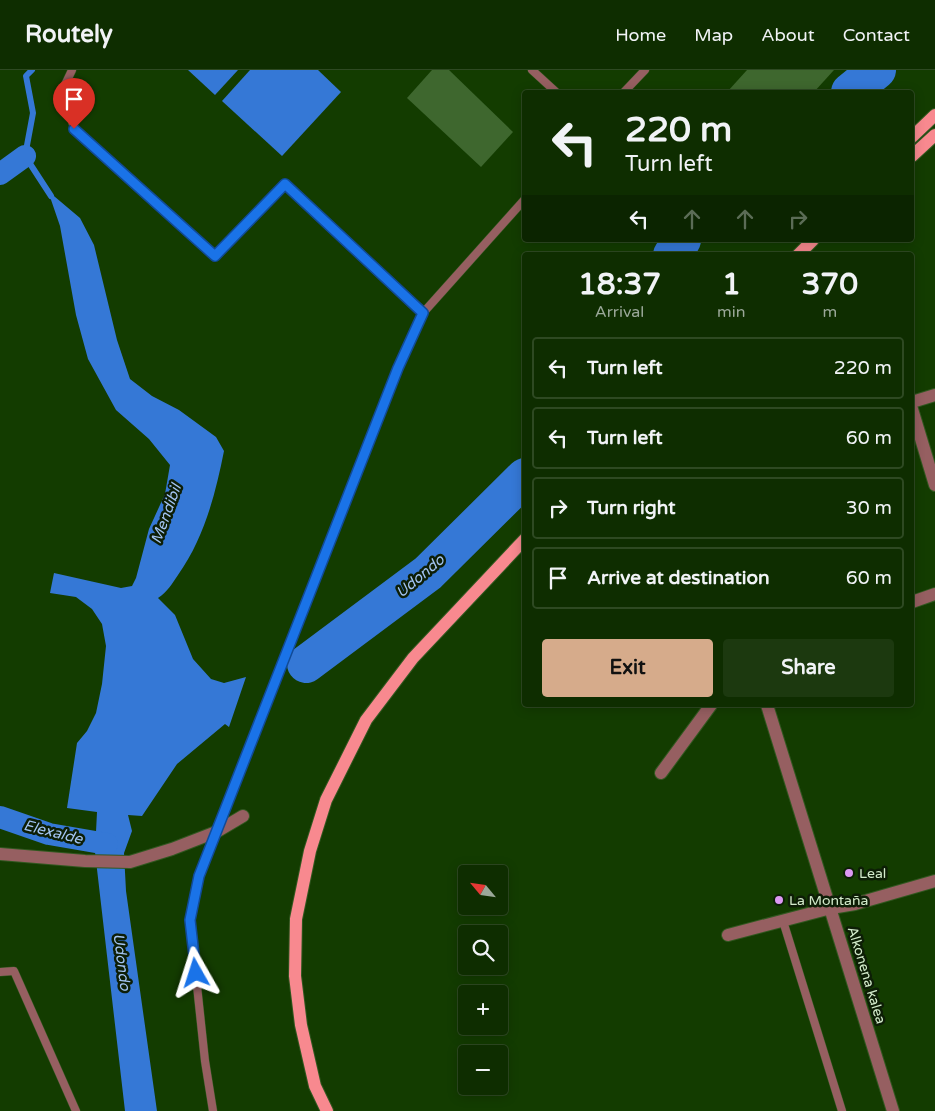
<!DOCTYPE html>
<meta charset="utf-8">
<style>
:root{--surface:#0e2d00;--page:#1c390f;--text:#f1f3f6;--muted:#9ba899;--line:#2e4922;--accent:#d6ab8b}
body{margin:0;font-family:"Varela Round",sans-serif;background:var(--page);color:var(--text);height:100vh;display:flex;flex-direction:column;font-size:19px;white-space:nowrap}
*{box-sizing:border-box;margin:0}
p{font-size:16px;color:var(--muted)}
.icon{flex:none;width:28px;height:28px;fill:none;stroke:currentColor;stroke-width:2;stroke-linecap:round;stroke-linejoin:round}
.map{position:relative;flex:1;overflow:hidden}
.side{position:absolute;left:522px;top:182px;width:392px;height:455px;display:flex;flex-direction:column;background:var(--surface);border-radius:5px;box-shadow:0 2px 12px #0003,0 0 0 1px var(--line)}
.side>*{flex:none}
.guide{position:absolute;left:522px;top:20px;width:392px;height:152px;border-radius:5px;box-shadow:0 2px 12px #0003,0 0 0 1px var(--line);background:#0e2d00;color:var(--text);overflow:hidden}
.needle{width:32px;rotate:299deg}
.tools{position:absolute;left:458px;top:795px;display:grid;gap:10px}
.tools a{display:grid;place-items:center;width:50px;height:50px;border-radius:5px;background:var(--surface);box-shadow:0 2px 12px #0003,0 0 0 1px var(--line);font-size:25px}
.pin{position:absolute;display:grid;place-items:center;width:42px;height:42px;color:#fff;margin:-51px -21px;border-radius:50% 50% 50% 0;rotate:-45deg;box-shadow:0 0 5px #0007}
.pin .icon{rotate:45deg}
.me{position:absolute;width:55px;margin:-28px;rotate:354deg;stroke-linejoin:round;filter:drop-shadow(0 0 4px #0008)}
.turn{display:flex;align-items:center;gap:18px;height:105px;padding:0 20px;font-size:22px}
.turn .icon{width:65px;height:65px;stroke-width:2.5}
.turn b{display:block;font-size:35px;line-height:42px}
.lanes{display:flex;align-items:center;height:48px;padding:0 20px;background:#0003;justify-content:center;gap:25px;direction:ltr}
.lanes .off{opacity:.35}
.eta{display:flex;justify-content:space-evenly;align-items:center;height:85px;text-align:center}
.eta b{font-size:30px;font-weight:700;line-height:35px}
.button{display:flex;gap:10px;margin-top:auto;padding:10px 20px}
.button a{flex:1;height:58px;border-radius:5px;background:var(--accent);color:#111;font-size:20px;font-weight:700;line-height:58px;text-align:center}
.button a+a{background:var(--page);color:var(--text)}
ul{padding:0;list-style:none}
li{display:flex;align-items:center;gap:15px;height:62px;margin:0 10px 8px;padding:0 10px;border:2px solid var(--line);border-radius:5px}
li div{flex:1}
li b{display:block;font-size:19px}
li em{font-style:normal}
header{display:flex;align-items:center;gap:30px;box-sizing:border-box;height:70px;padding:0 25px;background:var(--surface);border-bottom:1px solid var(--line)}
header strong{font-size:24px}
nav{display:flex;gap:28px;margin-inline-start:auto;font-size:18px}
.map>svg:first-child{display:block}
.green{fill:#3e672e}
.water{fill:#3578d6}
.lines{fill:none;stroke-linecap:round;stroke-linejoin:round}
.stream{stroke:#3578d6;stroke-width:6}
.canal{stroke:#3578d6;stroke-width:22}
.river{stroke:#3578d6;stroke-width:38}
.service-casing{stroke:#325820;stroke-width:9}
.minor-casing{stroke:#325820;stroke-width:14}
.primary-casing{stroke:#325820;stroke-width:14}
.service{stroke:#965f61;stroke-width:8}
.minor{stroke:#965f61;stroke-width:12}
.primary{stroke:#f8898f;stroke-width:12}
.route-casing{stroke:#114b97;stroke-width:12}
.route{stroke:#1a73e8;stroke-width:9}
.poi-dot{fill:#dd99f3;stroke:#0d1e06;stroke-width:2}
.labels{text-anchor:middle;stroke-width:5;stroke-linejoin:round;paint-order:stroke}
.poi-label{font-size:14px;fill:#d3ebcb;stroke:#0d1e06;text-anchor:start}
.street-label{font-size:14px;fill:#d3ebcb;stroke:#0d1e06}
.water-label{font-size:15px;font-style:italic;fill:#a3c4f3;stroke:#0d1e06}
</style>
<header>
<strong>Routely</strong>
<nav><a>Home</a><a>Map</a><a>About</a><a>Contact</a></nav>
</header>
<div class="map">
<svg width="935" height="1041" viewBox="0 0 935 1041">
<rect width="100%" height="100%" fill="#133c00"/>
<g class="green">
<polygon points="432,0 449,0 513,62 481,97 407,28"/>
<polygon points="747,0 834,0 814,22 728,22 728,21"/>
</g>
<g class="water">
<polygon points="188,0 238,0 215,25"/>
<polygon points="250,0 318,0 341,22 282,86 222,31"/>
<path d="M48,121l32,27 14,27 23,95 13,39 22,17 27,14 37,27 8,14c-9,45 -20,87 -46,124 -6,9 -11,17 -20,23l17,17 18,44 18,20 13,4 22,-6 -17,50 -4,-3 -48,40 -35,52 -14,-1 4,16 -8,22 2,38 31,220h-32l-30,-259 2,-40 -30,-4 10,-65 10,-12 9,-18 6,-29 4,-38 -4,-22 -10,-15 -16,-12 -26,-4 4,-20 67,15 11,-2 4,-8 13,-49 16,-35 5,-29 -21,-26 -33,-29 -28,-51 -12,-44 -16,-89z"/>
</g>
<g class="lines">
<polyline class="stream" points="32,0 26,6 33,43 25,86 51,126"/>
<g class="canal">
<polyline points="0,104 25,86"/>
<polyline points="0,747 49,764 107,774"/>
</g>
<g class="river">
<polyline points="850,22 877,0"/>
<polyline points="672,185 682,170"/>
<polyline points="306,594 428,503 525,407"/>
</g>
<defs>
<g id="service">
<polyline points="72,0 64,17 74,59 215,186 285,114 423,243"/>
<polyline points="532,0 556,22"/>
<polyline points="624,22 645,0"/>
<polyline points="783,851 842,1041"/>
<polyline points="0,902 14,901 76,1041"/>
<polyline points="213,1041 205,991 190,850 199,806 398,298 423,243 525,129"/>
</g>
<g id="minor">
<polyline points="912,332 935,325"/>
<polyline points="912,339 935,415"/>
<polyline points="912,532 935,524"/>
<polyline points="767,635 893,1041"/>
<polyline points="661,703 711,635"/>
<polyline points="0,784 85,791 130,792 172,779 216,762 243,746"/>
<polyline points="728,865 831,838 855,834 935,811"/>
</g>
<g id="primary">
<polyline points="912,67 935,45"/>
<polyline points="912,86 935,65"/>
<polyline points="798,185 813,170"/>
<polyline points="327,1041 315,1016 301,955 295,906 296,849 310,781 326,730 366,650 413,588 525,469"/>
</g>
</defs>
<use href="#service" class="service-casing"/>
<use href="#minor" class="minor-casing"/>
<use href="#primary" class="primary-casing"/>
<use href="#service" class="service"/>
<use href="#minor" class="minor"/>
<use href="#primary" class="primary"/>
</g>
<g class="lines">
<defs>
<polyline id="route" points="74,59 215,186 285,114 423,243 398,298 199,806 190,850 196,903"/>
</defs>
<use href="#route" class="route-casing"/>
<use href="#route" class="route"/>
</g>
<g class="poi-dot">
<circle cx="849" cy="803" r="5"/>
<circle cx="779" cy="830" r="5"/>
</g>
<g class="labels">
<g class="poi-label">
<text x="859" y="808">Leal</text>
<text x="789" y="835">La Montaña</text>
</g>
<g class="street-label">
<text transform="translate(867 905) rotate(73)" y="5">Alkonena kalea</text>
</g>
<g class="water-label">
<text transform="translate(166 444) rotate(-70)" y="5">Mendibil</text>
<text transform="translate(420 506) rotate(-40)" y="5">Udondo</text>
<text transform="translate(53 762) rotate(14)" y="5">Elexalde</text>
<text transform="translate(122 892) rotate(83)" y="5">Udondo</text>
</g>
</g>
</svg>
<div class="tools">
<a><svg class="needle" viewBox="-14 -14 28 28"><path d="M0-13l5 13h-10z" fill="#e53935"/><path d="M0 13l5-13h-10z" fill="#9ba899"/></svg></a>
<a><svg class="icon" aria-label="search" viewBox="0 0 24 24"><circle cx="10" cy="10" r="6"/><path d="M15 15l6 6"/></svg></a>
<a>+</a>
<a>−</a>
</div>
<div class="pin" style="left:74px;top:59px;background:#d93025"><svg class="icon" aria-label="arrive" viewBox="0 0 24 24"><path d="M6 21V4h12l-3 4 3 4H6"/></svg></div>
<svg class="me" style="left:196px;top:903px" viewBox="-20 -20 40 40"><path d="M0-17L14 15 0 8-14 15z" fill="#1a73e8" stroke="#fff" stroke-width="4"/></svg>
<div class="guide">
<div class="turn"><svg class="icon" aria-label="left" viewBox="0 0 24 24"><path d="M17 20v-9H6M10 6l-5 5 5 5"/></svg><div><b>220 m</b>Turn left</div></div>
<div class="lanes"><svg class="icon" aria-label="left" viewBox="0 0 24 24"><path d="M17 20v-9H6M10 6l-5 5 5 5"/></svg><svg class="icon off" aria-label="ahead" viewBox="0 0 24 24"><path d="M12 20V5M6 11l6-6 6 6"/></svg><svg class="icon off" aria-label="ahead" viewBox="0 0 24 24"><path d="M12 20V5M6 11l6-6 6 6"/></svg><svg class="icon off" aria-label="right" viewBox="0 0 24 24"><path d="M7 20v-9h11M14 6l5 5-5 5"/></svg></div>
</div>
<section class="side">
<div class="eta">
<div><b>18:37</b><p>Arrival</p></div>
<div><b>1</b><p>min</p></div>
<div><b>370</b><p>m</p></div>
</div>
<ul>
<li><svg class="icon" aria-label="left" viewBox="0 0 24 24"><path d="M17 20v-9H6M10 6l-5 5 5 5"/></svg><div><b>Turn left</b></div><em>220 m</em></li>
<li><svg class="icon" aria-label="left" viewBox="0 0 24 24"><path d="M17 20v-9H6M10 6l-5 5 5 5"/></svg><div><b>Turn left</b></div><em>60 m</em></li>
<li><svg class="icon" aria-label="right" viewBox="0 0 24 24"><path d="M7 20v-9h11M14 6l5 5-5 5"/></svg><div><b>Turn right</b></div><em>30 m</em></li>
<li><svg class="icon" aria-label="arrive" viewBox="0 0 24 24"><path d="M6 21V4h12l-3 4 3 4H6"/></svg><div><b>Arrive at destination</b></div><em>60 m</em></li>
</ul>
<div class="button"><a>Exit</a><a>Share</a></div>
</section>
</div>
